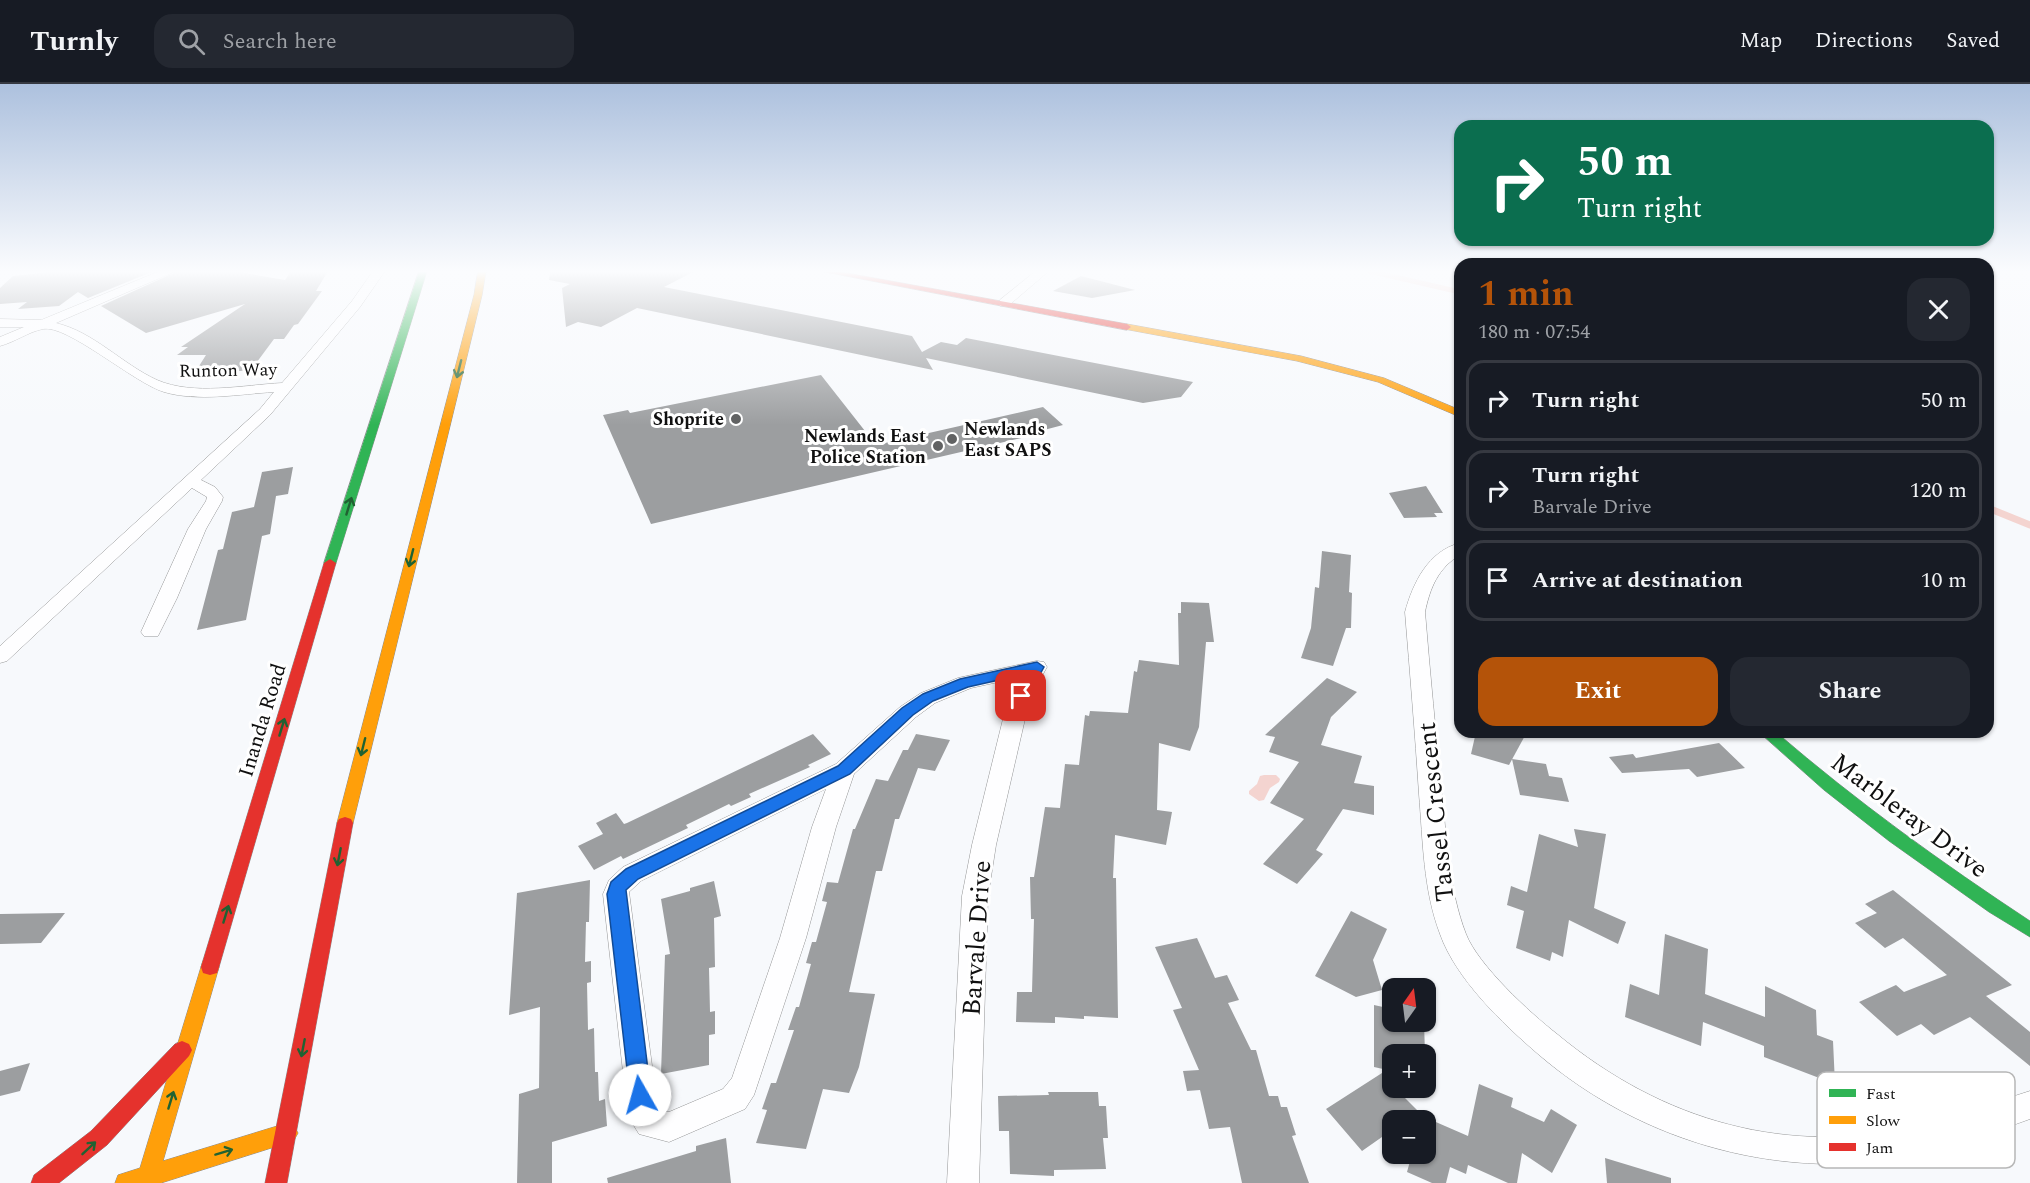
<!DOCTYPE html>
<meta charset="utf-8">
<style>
:root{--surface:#171b24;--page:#242831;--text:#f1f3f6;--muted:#9ea1a6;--line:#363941;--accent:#b45309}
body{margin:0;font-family:Spectral,serif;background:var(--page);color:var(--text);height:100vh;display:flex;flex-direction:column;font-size:22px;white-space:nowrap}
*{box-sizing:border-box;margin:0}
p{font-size:20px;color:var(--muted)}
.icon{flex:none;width:33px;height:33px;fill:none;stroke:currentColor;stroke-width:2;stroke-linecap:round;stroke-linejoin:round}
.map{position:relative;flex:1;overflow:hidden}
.side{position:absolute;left:1454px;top:174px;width:540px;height:480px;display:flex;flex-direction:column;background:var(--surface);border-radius:18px;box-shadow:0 2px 4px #0004}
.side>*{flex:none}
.top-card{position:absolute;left:1454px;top:36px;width:540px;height:126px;border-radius:18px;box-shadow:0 2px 4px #0004;background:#0b6e4f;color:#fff;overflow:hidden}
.needle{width:39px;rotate:14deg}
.tools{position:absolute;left:1382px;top:894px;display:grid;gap:12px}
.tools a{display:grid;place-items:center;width:54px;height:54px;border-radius:12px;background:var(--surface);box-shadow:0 2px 4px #0004;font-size:30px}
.pin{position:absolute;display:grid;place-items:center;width:51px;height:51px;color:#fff;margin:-26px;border-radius:12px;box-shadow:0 3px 9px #0006}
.me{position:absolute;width:66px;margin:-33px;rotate:353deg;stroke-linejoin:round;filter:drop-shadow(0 0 4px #0008)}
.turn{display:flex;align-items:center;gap:21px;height:126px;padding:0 24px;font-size:27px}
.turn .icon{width:78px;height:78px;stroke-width:2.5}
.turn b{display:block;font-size:42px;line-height:51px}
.round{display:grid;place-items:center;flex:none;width:63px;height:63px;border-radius:18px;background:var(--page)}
.summary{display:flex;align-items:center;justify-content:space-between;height:102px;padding:0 24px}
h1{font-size:36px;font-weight:700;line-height:45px;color:var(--accent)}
.action{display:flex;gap:12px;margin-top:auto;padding:12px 24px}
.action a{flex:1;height:69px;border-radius:18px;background:var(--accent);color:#fff;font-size:24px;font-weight:700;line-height:69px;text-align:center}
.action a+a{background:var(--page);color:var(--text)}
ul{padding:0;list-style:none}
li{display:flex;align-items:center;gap:18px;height:81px;margin:0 12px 9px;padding:0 12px;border:3px solid var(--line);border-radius:18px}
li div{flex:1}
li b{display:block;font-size:22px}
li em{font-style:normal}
header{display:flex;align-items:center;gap:36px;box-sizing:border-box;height:84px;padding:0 30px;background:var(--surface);border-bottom:2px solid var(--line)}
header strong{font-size:28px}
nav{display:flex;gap:33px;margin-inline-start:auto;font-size:21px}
.search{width:420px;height:54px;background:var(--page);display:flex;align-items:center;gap:15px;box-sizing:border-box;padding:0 21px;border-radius:18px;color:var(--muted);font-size:22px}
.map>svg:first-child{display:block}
.water{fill:#f4d4d0}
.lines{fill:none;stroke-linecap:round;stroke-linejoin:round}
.stream-far1{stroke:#f4d4d0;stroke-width:5}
.stream{stroke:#f4d4d0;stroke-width:7}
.building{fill:#9c9ea0}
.street-casing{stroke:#949596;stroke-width:1}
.fast-casing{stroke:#8b8c8d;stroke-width:1}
.slow-casing{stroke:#8b8c8d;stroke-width:1}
.jam-casing{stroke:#8b8c8d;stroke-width:1}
.street{fill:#fefeff;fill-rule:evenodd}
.fast{fill:#30b455;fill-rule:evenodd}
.slow{fill:#ff9f0a;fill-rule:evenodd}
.jam{fill:#e5322d;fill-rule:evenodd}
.oneway{stroke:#206232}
.route{fill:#1a73e8;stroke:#114b97;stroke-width:1.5}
.poi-dot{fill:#616263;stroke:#fff;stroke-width:2}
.labels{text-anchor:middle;stroke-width:6;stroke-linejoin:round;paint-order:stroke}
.far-street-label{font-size:18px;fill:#101010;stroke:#fff}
.far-poi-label{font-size:18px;font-weight:bold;fill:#101010;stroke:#fff;text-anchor:end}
.street-label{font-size:21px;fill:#101010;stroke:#fff}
.near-street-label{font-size:26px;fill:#101010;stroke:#fff}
.key{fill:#fff;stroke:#b7b7b7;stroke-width:1.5}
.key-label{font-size:16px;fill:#101010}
</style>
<header>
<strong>Turnly</strong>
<div class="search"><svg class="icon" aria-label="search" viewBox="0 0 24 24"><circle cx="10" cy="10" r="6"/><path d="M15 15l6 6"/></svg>Search here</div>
<nav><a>Map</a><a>Directions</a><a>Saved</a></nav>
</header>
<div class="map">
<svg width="2030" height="1099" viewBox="0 0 2030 1099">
<rect width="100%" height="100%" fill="#f7f9fc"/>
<polygon class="water" points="1264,691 1276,691 1280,695 1279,698 1270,704 1264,716 1259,717 1249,710 1249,707 1257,700 1260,692"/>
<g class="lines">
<polyline class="stream-far1" points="1369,187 1460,208"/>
<polyline class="stream" points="1988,424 2030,441"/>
</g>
<g class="building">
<polygon points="61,187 154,187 88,214 78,208 59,222 18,225 27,218 0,220 0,204 13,192"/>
<polygon points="178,187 232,187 285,196 291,187 328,187 316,207 322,207 298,240 294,241 284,255 274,255 251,286 206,290 194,290 206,271 177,271 188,263 181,263 245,220 146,249 101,222"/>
<polygon points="550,187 695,187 664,203 912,252 922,268 941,258 957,261 966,254 1193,298 1181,313 1143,319 926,274 933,286 637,224 601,243 578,238 566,243 562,204 570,200 549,196"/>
<polygon points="1081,192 1135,206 1092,214 1053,207"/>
<polygon points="821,291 876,361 1043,323 1063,341 1044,346 1047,348 651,440 603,331 628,326 630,329"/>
<polygon points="293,383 288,410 276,412 270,450 262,452 246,536 197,546 218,466 223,465 232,428 254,423 262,388"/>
<polygon points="1426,402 1443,429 1434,429 1437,433 1404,434 1389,409"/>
<polygon points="1322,467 1351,471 1349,508 1352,509 1351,544 1346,544 1333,582 1301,574 1311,544 1315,503 1319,504"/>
<polygon points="1181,518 1209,519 1214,558 1206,558 1199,643 1190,667 1159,659 1157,726 1172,728 1166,761 1115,751 1113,794 1116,794 1118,934 1084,932 1084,935 1055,933 1055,939 1016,938 1017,908 1032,908 1034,835 1031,835 1030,793 1034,793 1045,723 1060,724 1065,680 1079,681 1085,631 1089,632 1090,627 1128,629 1134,587 1137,588 1139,576 1179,581 1178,529 1181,529"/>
<polygon points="1327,594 1357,608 1331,633 1321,661 1362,672 1354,699 1374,702 1374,731 1343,725 1316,766 1323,770 1297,800 1263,780 1304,735 1270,719 1299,678 1269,668 1275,653 1265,651"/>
<polygon points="1476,648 1527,648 1509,681 1471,670"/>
<polygon points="813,650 831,670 808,681 810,683 749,710 751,713 731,722 729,720 686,741 688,744 623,775 621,772 594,786 578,762 603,750 596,739 616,729 624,740 627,739"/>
<polygon points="916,650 950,656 935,687 918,684 899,735 895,735 882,787 876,787 849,908 875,910 859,983 849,1009 823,1005 806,1065 756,1059 767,1026 762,1025 771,999 776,999 794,946 788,946 796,923 799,923 811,880 806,879 812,858 816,858 827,818 822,817 827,798 838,799 853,745 855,745 876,695 888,697 903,666 908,666"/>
<polygon points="1719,659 1745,684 1697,693 1689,685 1622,689 1609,673 1633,670 1636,674"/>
<polygon points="1512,675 1546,680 1549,692 1562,694 1569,718 1520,711"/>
<polygon points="1574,745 1606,750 1594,824 1626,838 1618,860 1569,836 1563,873 1552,868 1550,877 1516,864 1524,827 1507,821 1511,802 1527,808 1539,750 1578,763"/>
<polygon points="590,796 589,838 586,838 585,878 591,877 591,898 587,899 588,946 594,944 595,988 598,988 599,1017 605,1015 607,1042 552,1058 552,1099 517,1099 519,1010 539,1004 540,923 509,931 517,809"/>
<polygon points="714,797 721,832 714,834 715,883 709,884 710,928 715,927 715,950 709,951 709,981 661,990 665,871 670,870 661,815 690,807 690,804"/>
<polygon points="1893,806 2012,901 1986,912 2030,948 2030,982 1970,933 1934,951 1921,940 1897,952 1859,918 1896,901 1904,908 1947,891 1903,854 1885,864 1855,839 1877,829 1865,820"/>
<polygon points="1351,827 1387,845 1373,876 1382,906 1356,913 1315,892"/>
<polygon points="65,829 41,859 0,860 0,830"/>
<polygon points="1665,850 1708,865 1705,910 1765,933 1765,902 1816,926 1817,951 1833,957 1835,1000 1764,973 1764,962 1703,938 1701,962 1625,933 1630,900 1659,911"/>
<polygon points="1197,854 1215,894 1227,891 1239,916 1228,919 1251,966 1256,966 1269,1012 1278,1012 1281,1023 1287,1023 1296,1051 1292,1052 1309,1099 1242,1099 1230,1043 1209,1045 1200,1006 1187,1007 1183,987 1199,986 1173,926 1182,924 1155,863"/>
<polygon points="1374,921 1392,925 1392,938 1424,938 1425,970 1392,970 1392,987 1374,983"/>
<polygon points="30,979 20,1007 0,1012 0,987"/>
<polygon points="1382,989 1392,1000 1392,1004 1395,1004 1419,1028 1406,1036 1392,1036 1392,1046 1362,1067 1326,1025"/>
<polygon points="1479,1000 1513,1014 1511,1023 1544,1038 1551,1025 1577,1041 1552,1089 1522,1069 1517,1099 1508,1099 1468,1081 1466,1090 1450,1083 1446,1099 1432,1099 1407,1088 1412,1070 1425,1070 1425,1036 1421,1036 1422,1032 1468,1052"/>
<polygon points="1048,1008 1098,1008 1099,1022 1106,1022 1108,1054 1103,1054 1106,1085 1054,1086 1054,1092 1010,1090 1009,1047 999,1047 998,1012 1049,1011"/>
<polygon points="726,1054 731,1099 608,1099 607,1094 696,1067 696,1062"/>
<polygon points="1605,1074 1671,1094 1671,1099 1607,1099"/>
</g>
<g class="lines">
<defs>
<g id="street">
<path d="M160,187h16l-120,52c38,9 66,41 101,57 37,16 86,5 125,3l70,-82 21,-30h12l-25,36 -90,108 -69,65 14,7 8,10 -1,4 -16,28 -29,69 -19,38h-14l-3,-4 47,-103 18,-28 1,-4 -15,-9 -185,173 -7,2v-17l260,-237 14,-17c-34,2 -76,10 -110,0 -30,-9 -97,-68 -121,-63 -15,3 -28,13 -43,17v-9l24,-10h-24v-8l41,1z"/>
<polygon points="1036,187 1049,187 1008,222 1000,222 1000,216"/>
<path d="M1460,459v12c-22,13 -30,33 -35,57 5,61 11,122 17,184 5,46 7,94 24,138 12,31 64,79 91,100 106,88 231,123 367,92 36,-9 71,-24 106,-35v28c-35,12 -69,28 -105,36 -139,28 -281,-10 -387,-101 -36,-31 -82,-75 -98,-120 -17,-45 -17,-93 -21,-140 -4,-61 -9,-121 -14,-182 8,-29 23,-61 55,-69z"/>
<path d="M1037,577l7,1 3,5 -16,29 -6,23 -29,126 -8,51 -9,287h-32l15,-287 10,-51 31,-126 8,-23 10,-19 -50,11 -36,15 -19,14 -62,57 -18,53 -30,111 -52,157 -9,14 -76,33 -30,-8 -11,-18 -25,-222 6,-14 14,-13 213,-103 64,-57 21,-14 37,-15zM826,705l-14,38 -32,111 -48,140 -9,11 -54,23 -11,-1 -29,-219 12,-11z"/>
</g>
<g id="fast">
<polygon points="419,187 427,187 336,479 334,482 326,482 324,479"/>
<path d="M1759,648h17c80,69 166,131 254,189v16l-41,-25 -100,-71 -65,-51z"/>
</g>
<g id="slow">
<polygon points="478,187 486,187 482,211 353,739 351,743 345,745 339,743 337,739 474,211"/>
<polygon points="1127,240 1301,272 1384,294 1460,326 1460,333 1378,298 1297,277 1124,245 1123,243"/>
<polygon points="210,875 217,877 219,883 163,1077 287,1039 294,1042 298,1049 294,1056 287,1059 161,1099 115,1099 118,1091 140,1084 201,883 203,877"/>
</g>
<g id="jam">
<polygon points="820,187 836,187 1127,240 1131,243 1127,246"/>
<polygon points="330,475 336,479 219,883 217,889 210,891 203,889 201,883 324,479"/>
<polygon points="345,733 351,735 353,739 287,1099 265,1099 337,739 339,735"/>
<polygon points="182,957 189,960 192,966 189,972 107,1061 59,1099 31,1099 34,1091 91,1047 175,960"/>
</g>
</defs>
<use href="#street" class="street-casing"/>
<use href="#fast" class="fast-casing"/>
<use href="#slow" class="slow-casing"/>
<use href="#jam" class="jam-casing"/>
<use href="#street" class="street"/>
<use href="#fast" class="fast"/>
<use href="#slow" class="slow"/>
<use href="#jam" class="jam"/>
</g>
<defs><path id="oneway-shaft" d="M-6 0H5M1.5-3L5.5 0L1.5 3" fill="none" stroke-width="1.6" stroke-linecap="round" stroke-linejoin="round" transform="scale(1.5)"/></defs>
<g class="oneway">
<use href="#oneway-shaft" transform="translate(459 285) rotate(104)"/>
<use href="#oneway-shaft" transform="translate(349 422) rotate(-73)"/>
<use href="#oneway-shaft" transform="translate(411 474) rotate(104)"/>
<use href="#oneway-shaft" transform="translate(282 643) rotate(-73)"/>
<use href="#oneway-shaft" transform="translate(363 663) rotate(104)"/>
<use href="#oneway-shaft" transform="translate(339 773) rotate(101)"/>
<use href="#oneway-shaft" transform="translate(226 830) rotate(-73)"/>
<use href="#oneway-shaft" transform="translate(303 964) rotate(101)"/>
<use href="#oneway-shaft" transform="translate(171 1016) rotate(-73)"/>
<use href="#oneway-shaft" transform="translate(89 1064) rotate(-43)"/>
<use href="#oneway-shaft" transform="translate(224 1068) rotate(-17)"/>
</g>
<linearGradient id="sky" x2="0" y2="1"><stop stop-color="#adc1de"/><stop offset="0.55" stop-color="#fbfcfe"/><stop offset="1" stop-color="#fbfcfe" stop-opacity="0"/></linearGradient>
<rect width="2030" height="341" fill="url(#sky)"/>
<polygon class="route" points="1037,578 1044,583 1026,615 1015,615 1013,612 1026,590 968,603 933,617 913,631 850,690 638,795 626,806 651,1011 648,1018 640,1021 633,1018 630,1011 607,810 611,798 626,785 838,682 902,624 923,610 960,595"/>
<g class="poi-dot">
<circle cx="736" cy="335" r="6"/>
<circle cx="952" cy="355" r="6"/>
<circle cx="938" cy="362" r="6"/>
</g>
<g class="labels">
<g class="far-street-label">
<text transform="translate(228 286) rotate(-1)" y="6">Runton Way</text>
</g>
<g class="far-poi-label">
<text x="724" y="341">Shoprite</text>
<text x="964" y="351" text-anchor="start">Newlands<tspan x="964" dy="21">East SAPS</tspan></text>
<text x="926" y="358">Newlands East<tspan x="926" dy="21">Police Station</tspan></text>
</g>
<g class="street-label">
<text transform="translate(262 636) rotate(-73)" y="7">Inanda Road</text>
</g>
<g class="near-street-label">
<text transform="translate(1435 728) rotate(-96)" y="9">Tassel Crescent</text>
<text transform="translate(1910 731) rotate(37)" y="9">Marbleray Drive</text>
<text transform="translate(976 854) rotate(-86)" y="9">Barvale Drive</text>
</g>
</g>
<rect x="1817" y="988" width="198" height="96" rx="9" class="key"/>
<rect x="1829" y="1005" width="27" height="8" fill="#30b455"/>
<rect x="1829" y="1032" width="27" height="8" fill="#ff9f0a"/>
<rect x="1829" y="1059" width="27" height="8" fill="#e5322d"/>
<g class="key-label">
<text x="1866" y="1015">Fast</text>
<text x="1866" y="1042">Slow</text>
<text x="1866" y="1069">Jam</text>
</g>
</svg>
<div class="tools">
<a><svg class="needle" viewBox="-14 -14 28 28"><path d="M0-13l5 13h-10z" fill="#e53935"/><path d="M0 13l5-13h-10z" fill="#9ea1a6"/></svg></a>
<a>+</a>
<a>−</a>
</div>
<div class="pin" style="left:1021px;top:612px;background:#d93025"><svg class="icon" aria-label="arrive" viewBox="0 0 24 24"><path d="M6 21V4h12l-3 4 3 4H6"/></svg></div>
<svg class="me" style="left:640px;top:1011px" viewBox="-20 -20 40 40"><circle r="19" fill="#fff"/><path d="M0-13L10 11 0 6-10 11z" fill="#1a73e8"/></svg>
<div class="top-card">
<div class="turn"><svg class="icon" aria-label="right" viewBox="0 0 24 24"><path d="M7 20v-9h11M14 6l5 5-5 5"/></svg><div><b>50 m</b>Turn right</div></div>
</div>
<section class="side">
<div class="summary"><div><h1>1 min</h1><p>180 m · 07:54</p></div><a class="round"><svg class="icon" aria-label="close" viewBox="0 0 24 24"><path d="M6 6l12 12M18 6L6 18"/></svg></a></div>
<ul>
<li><svg class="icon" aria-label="right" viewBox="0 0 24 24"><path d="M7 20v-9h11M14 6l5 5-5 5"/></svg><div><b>Turn right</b></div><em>50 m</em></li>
<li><svg class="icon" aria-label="right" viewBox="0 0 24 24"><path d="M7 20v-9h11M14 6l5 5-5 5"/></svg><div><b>Turn right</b><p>Barvale Drive</p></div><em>120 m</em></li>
<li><svg class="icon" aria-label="arrive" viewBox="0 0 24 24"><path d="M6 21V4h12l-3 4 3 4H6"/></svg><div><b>Arrive at destination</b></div><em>10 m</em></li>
</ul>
<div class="action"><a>Exit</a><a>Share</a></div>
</section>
</div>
